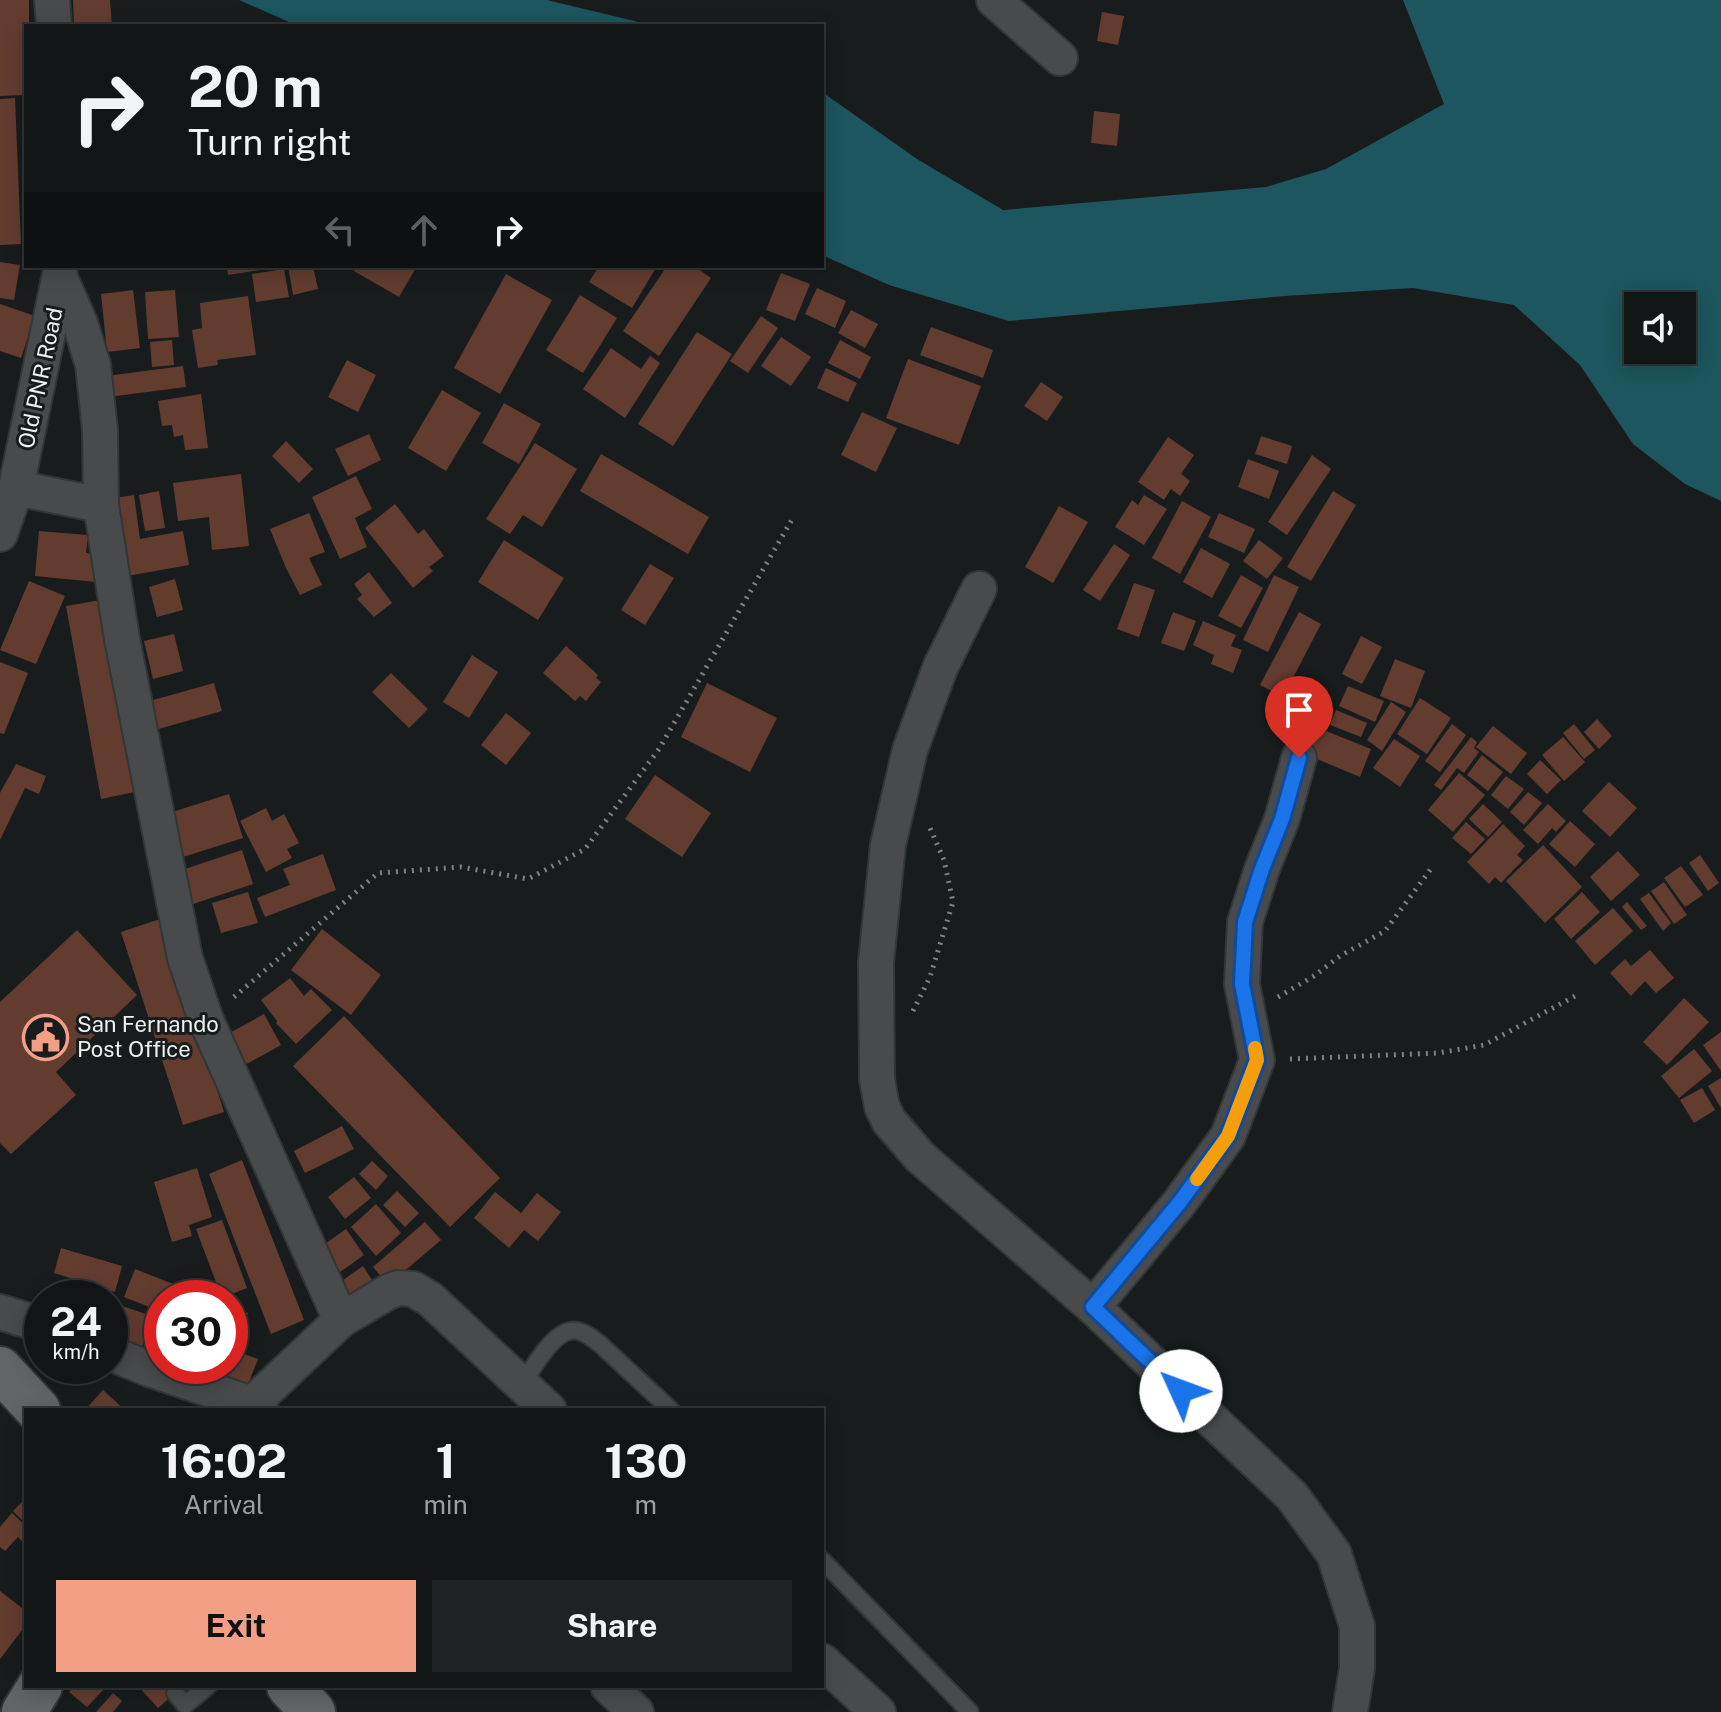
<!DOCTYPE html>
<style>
:root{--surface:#121516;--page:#1f2223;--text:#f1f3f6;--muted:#9c9fa1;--line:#313435;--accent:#f39f86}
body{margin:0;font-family:"Public Sans",sans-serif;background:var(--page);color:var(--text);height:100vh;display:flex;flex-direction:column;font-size:30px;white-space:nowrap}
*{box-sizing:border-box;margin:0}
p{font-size:26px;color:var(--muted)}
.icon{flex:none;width:44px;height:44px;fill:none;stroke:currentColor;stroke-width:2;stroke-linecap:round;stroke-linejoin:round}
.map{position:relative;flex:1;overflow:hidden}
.panel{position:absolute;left:24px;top:1408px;width:800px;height:280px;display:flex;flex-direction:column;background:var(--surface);border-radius:0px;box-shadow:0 4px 20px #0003,0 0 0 2px var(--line)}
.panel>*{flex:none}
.top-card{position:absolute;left:24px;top:24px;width:800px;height:244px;border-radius:0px;box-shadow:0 4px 20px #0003,0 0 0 2px var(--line);background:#121516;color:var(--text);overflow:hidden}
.controls{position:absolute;left:1624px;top:292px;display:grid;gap:16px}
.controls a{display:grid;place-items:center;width:72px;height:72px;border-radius:0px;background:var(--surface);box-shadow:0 4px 20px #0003,0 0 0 2px var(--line);font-size:40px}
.speed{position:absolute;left:24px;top:1280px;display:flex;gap:16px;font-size:40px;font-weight:700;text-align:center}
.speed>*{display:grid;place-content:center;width:104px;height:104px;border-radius:50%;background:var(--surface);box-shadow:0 4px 20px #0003,0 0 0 2px var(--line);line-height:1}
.speed small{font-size:20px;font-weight:400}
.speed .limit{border:12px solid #d22;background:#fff;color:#111}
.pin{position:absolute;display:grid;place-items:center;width:68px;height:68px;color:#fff;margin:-82px -34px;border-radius:50% 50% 50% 0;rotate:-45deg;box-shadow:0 0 8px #0007}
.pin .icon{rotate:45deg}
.me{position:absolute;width:88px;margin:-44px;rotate:313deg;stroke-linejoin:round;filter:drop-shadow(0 0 6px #0008)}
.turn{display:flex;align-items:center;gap:28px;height:168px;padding:0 32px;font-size:36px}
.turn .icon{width:104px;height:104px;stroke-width:2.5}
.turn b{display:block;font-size:56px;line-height:68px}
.lanes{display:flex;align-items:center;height:76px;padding:0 32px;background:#0003;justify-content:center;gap:40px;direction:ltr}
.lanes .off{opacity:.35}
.eta{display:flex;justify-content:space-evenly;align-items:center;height:136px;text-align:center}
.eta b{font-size:48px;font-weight:700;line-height:56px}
.cta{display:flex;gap:16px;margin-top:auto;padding:16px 32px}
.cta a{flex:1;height:92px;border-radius:0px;background:var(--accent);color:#111;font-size:32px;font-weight:700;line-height:92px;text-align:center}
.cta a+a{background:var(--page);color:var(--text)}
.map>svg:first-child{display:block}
.water{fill:#1d565e;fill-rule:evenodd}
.building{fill:#633c30}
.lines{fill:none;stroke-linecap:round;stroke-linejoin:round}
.lane-casing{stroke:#323636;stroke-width:20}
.street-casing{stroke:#323636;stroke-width:38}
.secondary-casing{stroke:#323636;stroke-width:48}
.path{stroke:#7f8283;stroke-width:5;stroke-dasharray:2 6;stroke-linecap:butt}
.lane{stroke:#484a4b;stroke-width:16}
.street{stroke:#484a4b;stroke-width:34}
.secondary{stroke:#626565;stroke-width:44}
.route-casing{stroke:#114b97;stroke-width:20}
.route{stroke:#1a73e8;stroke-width:14}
.slow{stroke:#f59e0b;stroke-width:14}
.labels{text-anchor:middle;stroke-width:6;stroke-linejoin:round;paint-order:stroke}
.street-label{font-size:22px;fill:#eef1f1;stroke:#181c1d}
.poi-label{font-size:22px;fill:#eef1f1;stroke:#181c1d;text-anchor:start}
</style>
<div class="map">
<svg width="1721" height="1712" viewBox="0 0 1721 1712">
<rect width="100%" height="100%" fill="#181c1d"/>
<g class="water">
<polygon points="239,0 547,0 655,26 298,26"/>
<path d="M1403,0h318v501l-36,-17 -52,-40 -53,-79 -66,-60 -101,-17 -128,8 -276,25 -120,-36 -67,-30v-163l95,67 86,51 263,-23 60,-18 118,-65zM1638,306h44v44h-44z"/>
</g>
<g class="building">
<polygon points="0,0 29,0 29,26 26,26 26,95 0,96"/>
<polygon points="73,0 110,0 112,26 74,26"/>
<polygon points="1102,12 1124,16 1118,45 1097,41"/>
<polygon points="15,98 21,244 0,245 0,99"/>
<polygon points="1094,111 1120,114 1117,146 1091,143"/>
<polygon points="0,262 20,265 14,300 0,298"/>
<polygon points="227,266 265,266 266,269 228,275"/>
<polygon points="288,266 313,266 318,289 293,295"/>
<polygon points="356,266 417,266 399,297 354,271"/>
<polygon points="599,266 657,266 632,308 589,282"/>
<polygon points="667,266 694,266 711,278 659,356 623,331"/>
<polygon points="284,269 289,297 256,302 252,274"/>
<polygon points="781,273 810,284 795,321 766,310"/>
<polygon points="506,274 552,300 500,394 454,368"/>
<polygon points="817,288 846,301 835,328 805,314"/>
<polygon points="133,290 140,348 107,352 101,294"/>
<polygon points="175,290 179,337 148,339 145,292"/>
<polygon points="580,295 617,318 583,373 546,350"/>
<polygon points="248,296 256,355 217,360 218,365 198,368 192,330 202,328 200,303"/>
<polygon points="0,304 35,316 21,358 0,351"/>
<polygon points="851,310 878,324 865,348 838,333"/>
<polygon points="761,316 778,328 748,373 730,361"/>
<polygon points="931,327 993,350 983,378 920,355"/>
<polygon points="697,332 732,354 673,446 638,424"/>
<polygon points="781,337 811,357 791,386 761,366"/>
<polygon points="172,340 174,365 152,367 150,342"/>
<polygon points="840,340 871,357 860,379 828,363"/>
<polygon points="611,348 641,369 650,356 660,363 625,418 583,389"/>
<polygon points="908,359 981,386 959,445 886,418"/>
<polygon points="347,360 376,375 358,412 328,397"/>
<polygon points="183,366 186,387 108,397 106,376"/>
<polygon points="826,368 857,383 848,402 817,388"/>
<polygon points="1041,382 1063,397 1047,421 1024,406"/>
<polygon points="442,390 481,413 446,471 408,448"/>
<polygon points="201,394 208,448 185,450 183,435 174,437 172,425 162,426 158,401"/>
<polygon points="504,403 541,424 519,464 482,443"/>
<polygon points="862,412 897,428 876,472 841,455"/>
<polygon points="369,434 381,460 348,476 335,449"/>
<polygon points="1261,436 1292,446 1287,464 1255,454"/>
<polygon points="1168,437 1194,455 1181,474 1190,481 1180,496 1171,489 1164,500 1138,482"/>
<polygon points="286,441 313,469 299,483 272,456"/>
<polygon points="535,443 577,469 542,527 523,515 510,534 486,519"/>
<polygon points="601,454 709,517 688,554 580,491"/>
<polygon points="1312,455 1331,469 1287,535 1268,522"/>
<polygon points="1248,459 1279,471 1269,499 1238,487"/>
<polygon points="241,474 249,546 212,550 209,517 178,521 173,483"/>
<polygon points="356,476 372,509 355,518 367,547 340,559 312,497"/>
<polygon points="159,491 165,528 145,531 139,495"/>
<polygon points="1333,491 1356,505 1311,581 1287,567"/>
<polygon points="134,495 140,539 183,531 189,565 127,576 115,498"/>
<polygon points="1144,495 1167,509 1144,545 1115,527 1132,500 1138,505"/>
<polygon points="1182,501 1211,517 1180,574 1152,558"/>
<polygon points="395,504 418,534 424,529 444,556 429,567 433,571 413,588 365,528"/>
<polygon points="1059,506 1088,522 1053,583 1025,567"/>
<polygon points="309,513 325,552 309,558 322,585 300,595 286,568 270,529"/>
<polygon points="1219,513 1255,529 1244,553 1208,537"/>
<polygon points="39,531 88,535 86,553 99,555 96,582 35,576"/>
<polygon points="504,540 564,578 538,620 478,582"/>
<polygon points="1259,540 1283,558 1267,579 1243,561"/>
<polygon points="1114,544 1130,555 1100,601 1083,590"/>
<polygon points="1201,548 1230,564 1212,598 1183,582"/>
<polygon points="650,564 674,578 645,625 621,610"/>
<polygon points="369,572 392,603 374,617 357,599 362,595 354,584"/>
<polygon points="1241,575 1263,588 1241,628 1218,616"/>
<polygon points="1274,575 1299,587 1268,652 1243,640"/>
<polygon points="175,579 183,610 157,617 149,587"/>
<polygon points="29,581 65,596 36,664 0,650"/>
<polygon points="1134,583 1155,590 1139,637 1117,629"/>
<polygon points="101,600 135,792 101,799 66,606"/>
<polygon points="1173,612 1196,621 1184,651 1161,643"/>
<polygon points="1299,612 1321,624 1283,697 1260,685"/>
<polygon points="1203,621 1236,635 1231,646 1242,650 1233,673 1211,664 1214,655 1193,645"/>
<polygon points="174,634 183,671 153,679 144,641"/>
<polygon points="1361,636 1382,647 1362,684 1342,674"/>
<polygon points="566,646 598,675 596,678 601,682 586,701 580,696 575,701 543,673"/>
<polygon points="472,655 498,672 469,718 443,702"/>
<polygon points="1395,659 1425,671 1411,708 1380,696"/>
<polygon points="0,662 28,673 4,734 0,733"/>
<polygon points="391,673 428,709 409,728 372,692"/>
<polygon points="214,683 222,711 155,730 146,702"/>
<polygon points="707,683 777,718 750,772 681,737"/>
<polygon points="1348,686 1384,701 1375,722 1339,706"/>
<polygon points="1420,698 1451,718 1427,754 1397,734"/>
<polygon points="1391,702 1406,712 1382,751 1367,740"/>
<polygon points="1336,710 1367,723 1361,737 1330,725"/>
<polygon points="506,713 531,733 506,765 481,745"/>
<polygon points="1597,719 1612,736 1599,749 1584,732"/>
<polygon points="1452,724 1466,735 1440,772 1425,761"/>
<polygon points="1574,724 1595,750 1584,759 1563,733"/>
<polygon points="1493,726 1527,753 1511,774 1476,747"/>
<polygon points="1316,727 1371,749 1360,777 1305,754"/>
<polygon points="1471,737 1477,742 1474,748 1479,752 1464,773 1457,768 1441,790 1434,785"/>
<polygon points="1563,737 1585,762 1564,781 1542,755"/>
<polygon points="1394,739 1420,756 1400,787 1373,768"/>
<polygon points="1482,755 1503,772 1488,791 1467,775"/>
<polygon points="1540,760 1561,780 1547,794 1527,774"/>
<polygon points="16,764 46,776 39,794 25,788 0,840 0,793"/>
<polygon points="1459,773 1485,795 1453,832 1428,810"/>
<polygon points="655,775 711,813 682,857 625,819"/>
<polygon points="1506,776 1524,789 1508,809 1491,795"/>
<polygon points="1609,782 1637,808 1610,837 1582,811"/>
<polygon points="1528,792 1542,803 1524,825 1510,812"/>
<polygon points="229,794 243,838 183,857 169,813"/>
<polygon points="1483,804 1502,822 1488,837 1469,819"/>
<polygon points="1548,804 1566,821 1556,832 1552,828 1538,844 1523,830"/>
<polygon points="266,808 272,821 284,814 299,843 287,849 292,858 266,872 240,821"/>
<polygon points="1570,821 1595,844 1575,867 1549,844"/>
<polygon points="1466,822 1485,839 1471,854 1452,838"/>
<polygon points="1503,824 1525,846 1517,855 1523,860 1501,883 1495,877 1489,884 1467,862"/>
<polygon points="1543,845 1582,887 1545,923 1506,881"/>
<polygon points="242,850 253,884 187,906 176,872"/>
<polygon points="1618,851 1640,875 1611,901 1590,877"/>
<polygon points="323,854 336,890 265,917 257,898 290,885 283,869"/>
<polygon points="1700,855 1719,883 1708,891 1689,863"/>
<polygon points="1681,866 1703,895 1685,907 1664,878"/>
<polygon points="1664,882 1687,915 1674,924 1651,891"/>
<polygon points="248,892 258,923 221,933 212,903"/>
<polygon points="1582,892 1600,912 1571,939 1554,919"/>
<polygon points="1649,893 1671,923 1663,931 1640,899"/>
<polygon points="1627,902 1647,926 1641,930 1622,907"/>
<polygon points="1613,908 1633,931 1595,965 1575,941"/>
<polygon points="163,918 224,1112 183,1125 121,932"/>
<polygon points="322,929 381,975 351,1015 291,970"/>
<polygon points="77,930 137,995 56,1072 76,1095 11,1154 0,1143 0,1002"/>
<polygon points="1650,950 1674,978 1656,993 1645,981 1631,996 1610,973 1625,959 1631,966"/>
<polygon points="290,978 304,996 311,989 332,1010 296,1044 276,1023 277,1021 261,1000"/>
<polygon points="1684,998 1709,1022 1667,1065 1643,1042"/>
<polygon points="264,1014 281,1045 243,1066 226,1035"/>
<polygon points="344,1016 500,1178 450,1227 293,1066"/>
<polygon points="1721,1032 1721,1071 1703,1045"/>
<polygon points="1694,1049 1712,1071 1679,1098 1661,1076"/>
<polygon points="1721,1078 1721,1108 1708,1086"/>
<polygon points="1702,1088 1715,1110 1694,1123 1680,1100"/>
<polygon points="342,1126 354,1149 305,1173 294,1151"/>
<polygon points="242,1160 304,1320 271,1334 209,1174"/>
<polygon points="372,1161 388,1176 376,1190 359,1174"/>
<polygon points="197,1168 212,1217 189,1225 192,1236 172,1242 154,1182"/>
<polygon points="354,1177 371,1198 345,1219 328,1197"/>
<polygon points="397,1191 419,1213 405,1227 383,1205"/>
<polygon points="495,1192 521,1213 537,1193 561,1212 538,1241 524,1230 509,1248 474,1218"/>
<polygon points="376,1204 401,1233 376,1256 351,1227"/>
<polygon points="222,1220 247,1288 222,1298 196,1229"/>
<polygon points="425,1222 441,1240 388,1285 373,1267"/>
<polygon points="346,1229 364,1255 333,1277 315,1251"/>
<polygon points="61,1248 122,1266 115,1292 54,1273"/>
<polygon points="363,1266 379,1291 352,1309 336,1285"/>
<polygon points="135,1269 209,1298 162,1298 162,1312 124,1297"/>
<polygon points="60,1286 94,1297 94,1298 56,1298"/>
<polygon points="122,1306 152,1316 140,1353 111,1343"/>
<polygon points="230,1306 248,1313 237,1341 230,1339"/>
<polygon points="162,1314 162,1365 145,1358"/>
<polygon points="230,1349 258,1359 245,1392 205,1377 209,1366 230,1366"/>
<polygon points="103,1390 125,1410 85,1410"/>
<polygon points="26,1498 26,1524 13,1511"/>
<polygon points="12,1513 26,1526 26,1545 18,1537 5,1551 0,1547 0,1527"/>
<polygon points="0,1591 26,1611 26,1625 0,1659"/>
<polygon points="74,1686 103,1686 105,1688 87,1707 69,1692"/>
<polygon points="138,1686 183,1686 158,1708"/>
<polygon points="113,1693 122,1701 113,1712 96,1712"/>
</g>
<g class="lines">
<defs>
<g id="lane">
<path d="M522,1385c9,-15 30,-51 48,-54 11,-3 22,7 30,13l71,66"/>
<polyline points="822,1560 970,1712"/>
<polyline points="175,1693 185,1705 208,1686"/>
</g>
<g id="street">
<polyline points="52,0 54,26"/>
<polyline points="994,0 1060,58"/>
<polyline points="60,278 80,323 93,365 100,430 101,505 122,639 185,958 206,1020 341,1320"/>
<polyline points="16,488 101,505"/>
<polyline points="0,534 16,488 60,274"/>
<polyline points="979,589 940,668 910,750 888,845 876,962 877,1079 882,1107 889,1121 920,1157 1093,1307 1292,1496 1334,1554 1357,1626 1357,1668 1350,1712"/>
<polyline points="1093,1307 1180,1202 1228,1136 1257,1060 1242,984 1245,922 1262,869 1282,819 1299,758"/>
<polyline points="0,1312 42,1325"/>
<polyline points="110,1353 149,1369 252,1404 261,1410"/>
<polyline points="252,1404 341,1320 388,1292 398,1288 413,1289 430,1299 549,1410"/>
<polyline points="822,1661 878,1712"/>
<polyline points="608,1686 636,1712"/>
</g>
<g id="secondary">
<polyline points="0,1369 38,1410"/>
<polyline points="289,1686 313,1712"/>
<polyline points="24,1712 40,1686"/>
</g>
</defs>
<use href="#lane" class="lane-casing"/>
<use href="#street" class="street-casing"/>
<use href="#secondary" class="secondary-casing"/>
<g class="path">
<polyline points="234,997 378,873 461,867 528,879 585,849 659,749 794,516"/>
<polyline points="1278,997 1314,976 1340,956 1385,931 1433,866"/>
<polyline points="913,1011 930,977 953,902 944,860 930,828"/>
<polyline points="1290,1059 1438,1053 1484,1045 1577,995"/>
</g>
<use href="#lane" class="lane"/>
<use href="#street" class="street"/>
<use href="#secondary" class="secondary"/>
</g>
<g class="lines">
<defs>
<polyline id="route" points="1181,1391 1093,1307 1180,1202 1228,1136 1257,1060 1242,984 1245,922 1262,869 1282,819 1299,758"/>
</defs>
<use href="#route" class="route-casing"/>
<use href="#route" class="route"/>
<polyline class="slow" points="1197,1179 1228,1136 1257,1060 1255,1048"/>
</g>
<defs>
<symbol id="civic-ring" viewBox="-11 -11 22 22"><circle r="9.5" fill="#181c1d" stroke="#f39f86" stroke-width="1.5"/><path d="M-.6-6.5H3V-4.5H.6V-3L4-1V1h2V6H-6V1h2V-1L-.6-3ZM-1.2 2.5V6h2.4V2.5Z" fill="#f39f86"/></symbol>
</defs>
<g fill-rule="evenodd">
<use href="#civic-ring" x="20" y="1012" width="51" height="51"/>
</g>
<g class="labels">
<g class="street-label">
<text transform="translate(40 378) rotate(-78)" y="8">Old PNR Road</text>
</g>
<g class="poi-label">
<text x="77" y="1032">San Fernando<tspan x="77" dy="25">Post Office</tspan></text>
</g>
</g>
</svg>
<div class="controls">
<a><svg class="icon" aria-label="sound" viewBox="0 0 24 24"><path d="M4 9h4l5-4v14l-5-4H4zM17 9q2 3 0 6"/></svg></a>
</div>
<div class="speed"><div>24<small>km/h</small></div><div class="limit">30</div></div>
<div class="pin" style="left:1299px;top:758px;background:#d93025"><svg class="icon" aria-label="arrive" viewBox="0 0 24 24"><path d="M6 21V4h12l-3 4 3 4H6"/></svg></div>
<svg class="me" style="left:1181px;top:1391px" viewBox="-20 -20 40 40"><circle r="19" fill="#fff"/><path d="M0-13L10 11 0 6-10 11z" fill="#1a73e8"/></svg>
<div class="top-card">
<div class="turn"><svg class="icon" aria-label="right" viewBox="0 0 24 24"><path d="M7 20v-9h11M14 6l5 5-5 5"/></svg><div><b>20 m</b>Turn right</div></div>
<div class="lanes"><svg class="icon off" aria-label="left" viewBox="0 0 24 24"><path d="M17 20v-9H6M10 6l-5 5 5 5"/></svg><svg class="icon off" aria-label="ahead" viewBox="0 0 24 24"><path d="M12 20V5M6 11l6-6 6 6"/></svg><svg class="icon" aria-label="right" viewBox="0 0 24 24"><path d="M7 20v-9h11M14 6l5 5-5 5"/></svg></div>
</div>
<section class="panel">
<div class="eta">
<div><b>16:02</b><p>Arrival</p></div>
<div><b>1</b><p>min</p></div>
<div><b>130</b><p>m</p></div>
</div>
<div class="cta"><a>Exit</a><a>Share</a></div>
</section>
</div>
